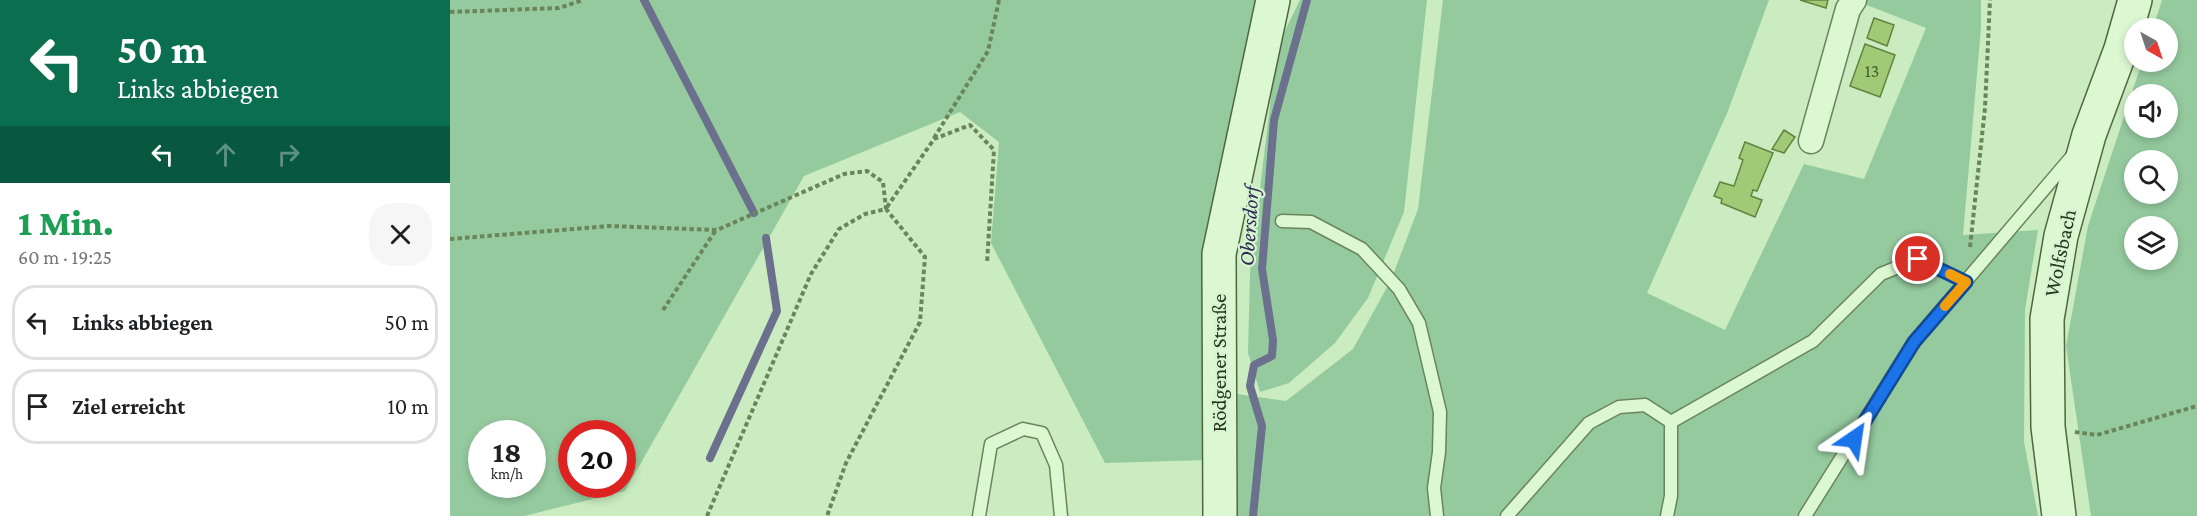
<!DOCTYPE html>
<html lang="de">
<meta charset="utf-8">
<style>
:root{--surface:#fff;--page:#f6f6f6;--text:#202124;--muted:#757577;--line:#e0e0e0}
body{margin:0;font-family:"Crimson Pro",serif;background:var(--page);color:var(--text);height:100vh;display:flex;flex-direction:column;font-size:22px;white-space:nowrap}
*{box-sizing:border-box;margin:0}
p{font-size:20px;color:var(--muted)}
.icon{flex:none;width:33px;height:33px;fill:none;stroke:currentColor;stroke-width:2;stroke-linecap:round;stroke-linejoin:round}
.map{position:relative;flex:1;overflow:hidden}
.panel{display:flex;flex-direction:column;background:var(--surface);width:450px}
.panel>*{flex:none}
.guide{background:#0b6e4f;color:#fff;overflow:hidden}
.needle{width:39px;rotate:141deg}
.buttons{position:absolute;left:1674px;top:18px;display:grid;gap:12px}
.buttons a{display:grid;place-items:center;width:54px;height:54px;border-radius:50%;background:var(--surface);box-shadow:0 3px 9px #0003;font-size:30px}
.speed{position:absolute;left:18px;top:420px;display:flex;gap:12px;font-size:30px;font-weight:700;text-align:center}
.speed>*{display:grid;place-content:center;width:78px;height:78px;border-radius:50%;background:var(--surface);box-shadow:0 3px 9px #0003;line-height:1}
.speed small{font-size:15px;font-weight:400}
.speed .limit{border:9px solid #d22;background:#fff;color:#111}
.pin{position:absolute;display:grid;place-items:center;width:51px;height:51px;color:#fff;margin:-26px;border:3px solid #fff;border-radius:50%;box-shadow:0 2px 6px #0007}
.me{position:absolute;width:66px;margin:-33px;rotate:32deg;stroke-linejoin:round;filter:drop-shadow(0 0 4px #0008)}
.turn{display:flex;align-items:center;gap:21px;height:126px;padding:0 18px;font-size:27px}
.turn .icon{width:78px;height:78px;stroke-width:2.5}
.turn b{display:block;font-size:42px;line-height:51px}
.lanes{display:flex;align-items:center;height:57px;padding:0 18px;background:#0003;justify-content:center;gap:30px;direction:ltr}
.lanes .off{opacity:.35}
.round{display:grid;place-items:center;flex:none;width:63px;height:63px;border-radius:24px;background:var(--page)}
.headline{display:flex;align-items:center;justify-content:space-between;height:102px;padding:0 18px}
h1{font-size:36px;font-weight:800;line-height:45px;color:#1e9e55}
ul{padding:0;list-style:none}
li{display:flex;align-items:center;gap:18px;height:75px;margin:0 12px 9px;padding:0 6px;border:3px solid var(--line);border-radius:24px}
li div{flex:1}
li b{display:block;font-size:22px}
li em{font-style:normal}
main{display:flex;flex:1;min-height:0}
.map>svg:first-child{display:block}
.green{fill:#95ca9f;fill-rule:evenodd}
.lines{fill:none;stroke-linecap:round;stroke-linejoin:round}
.stream{stroke:#6b708c;stroke-width:8}
.building{fill:#a1ca77;stroke:#63833f;stroke-width:1.5}
.service-casing{stroke:#6a8559;stroke-width:15}
.minor-casing{stroke:#6a8559;stroke-width:27}
.secondary-casing{stroke:#4e673c;stroke-width:36}
.path{stroke:#6a8559;stroke-width:4;stroke-dasharray:4.5 3;stroke-linecap:butt}
.service{stroke:#dbf8d3;stroke-width:12}
.minor{stroke:#dbf8d3;stroke-width:24}
.secondary{stroke:#dbf8d3;stroke-width:33}
.route-casing{stroke:#114b97;stroke-width:15}
.route{stroke:#1a73e8;stroke-width:10}
.slow{stroke:#f59e0b;stroke-width:10}
.labels{text-anchor:middle;stroke-width:4.5;stroke-linejoin:round;paint-order:stroke}
.number-label{font-size:18px;fill:#465a34}
.street-label{font-size:21px;fill:#27351d;stroke:#d7f4d0}
.water-label{font-size:22px;font-style:italic;fill:#2d2c54;stroke:#d7f4d0}
</style>
<main>
<section class="panel">
<div class="guide">
<div class="turn"><svg class="icon" aria-label="left" viewBox="0 0 24 24"><path d="M17 20v-9H6M10 6l-5 5 5 5"/></svg><div><b>50 m</b>Links abbiegen</div></div>
<div class="lanes"><svg class="icon" aria-label="left" viewBox="0 0 24 24"><path d="M17 20v-9H6M10 6l-5 5 5 5"/></svg><svg class="icon off" aria-label="ahead" viewBox="0 0 24 24"><path d="M12 20V5M6 11l6-6 6 6"/></svg><svg class="icon off" aria-label="right" viewBox="0 0 24 24"><path d="M7 20v-9h11M14 6l5 5-5 5"/></svg></div>
</div>
<div class="headline"><div><h1>1 Min.</h1><p>60 m · 19:25</p></div><a class="round"><svg class="icon" aria-label="close" viewBox="0 0 24 24"><path d="M6 6l12 12M18 6L6 18"/></svg></a></div>
<ul>
<li><svg class="icon" aria-label="left" viewBox="0 0 24 24"><path d="M17 20v-9H6M10 6l-5 5 5 5"/></svg><div><b>Links abbiegen</b></div><em>50 m</em></li>
<li><svg class="icon" aria-label="arrive" viewBox="0 0 24 24"><path d="M6 21V4h12l-3 4 3 4H6"/></svg><div><b>Ziel erreicht</b></div><em>10 m</em></li>
</ul>
</section>
<div class="map">
<svg width="1747" height="516" viewBox="0 0 1747 516">
<rect width="100%" height="100%" fill="#caecc0"/>
<g class="green">
<path d="M0,0h808l-51,460 -102,3 -114,-220 8,-101 -39,-30 -156,64 -179,315 -101,25h-74zM32,434h50v50h-50zM122,434h50v50h-50z"/>
<polygon points="850,0 977,0 954,212 918,298 885,343 839,383 810,392 798,353 800,272 827,47"/>
<polygon points="993,0 1319,0 1278,111 1197,293 1275,330 1354,164 1414,179 1476,28 1414,4 1416,0 1531,0 1531,28 1513,235 1588,230 1575,310 1574,442 1588,516 788,516 787,394 836,401 903,349 941,280 968,209"/>
<path d="M1712,0h35v516h-106l-25,-170 22,-120 54,-164h26v-34h-15zM1684,94h34v34h-34zM1684,160h34v34h-34zM1684,226h34v34h-34z"/>
</g>
<g class="lines">
<g class="stream">
<polyline points="194,0 304,213"/>
<polyline points="260,458 327,311 316,238"/>
<polyline points="803,516 812,426 800,386 804,365 822,356 823,340 812,269 824,120 857,0"/>
</g>
</g>
<g class="building">
<polygon points="1350,0 1378,0 1376,8"/>
<polygon points="1424,18 1444,25 1437,46 1417,38"/>
<polygon points="1415,44 1445,55 1430,97 1400,86"/>
<polygon points="1334,130 1345,137 1334,153 1322,149"/>
<polygon points="1295,142 1323,153 1307,191 1303,190 1301,196 1312,200 1305,217 1271,203 1272,199 1264,196 1270,182 1284,186 1293,160 1289,158"/>
</g>
<g class="lines">
<defs>
<g id="service">
<polyline points="832,221 861,222 912,249 949,289 969,323 990,412 989,452 984,488 987,516"/>
<polyline points="1221,422 1363,341 1431,274 1468,259 1516,282"/>
<polyline points="529,516 541,444 573,429 592,433 606,465 611,516"/>
<polyline points="1057,516 1139,423 1169,407 1195,405 1221,422 1221,496 1217,516"/>
<polyline points="1355,516 1464,342 1624,154"/>
</g>
<polyline id="minor" points="1361,141 1398,9 1404,0"/>
<g id="secondary">
<polyline points="770,516 769,254 823,0"/>
<polyline points="1609,516 1598,427 1597,319 1611,236 1639,135 1671,49 1685,0"/>
</g>
</defs>
<use href="#service" class="service-casing"/>
<use href="#minor" class="minor-casing"/>
<use href="#secondary" class="secondary-casing"/>
<g class="path">
<polyline points="0,12 109,8 133,0"/>
<polyline points="484,138 538,51 549,0"/>
<polyline points="437,207 484,139 520,125 544,150 537,263"/>
<polyline points="0,239 160,226 267,230 394,174 417,171 433,182 436,209"/>
<polyline points="1520,247 1535,108 1540,0"/>
<polyline points="213,310 266,230"/>
<polyline points="1625,432 1647,435 1747,406"/>
<polyline points="257,516 361,274 389,229 415,214 436,209 475,257 470,322 396,463 377,516"/>
</g>
<use href="#service" class="service"/>
<use href="#minor" class="minor"/>
<use href="#secondary" class="secondary"/>
</g>
<g class="lines">
<defs>
<polyline id="route" points="1404,439 1464,342 1516,282 1468,259"/>
</defs>
<use href="#route" class="route-casing"/>
<use href="#route" class="route"/>
<polyline class="slow" points="1495,306 1516,282 1500,274"/>
</g>
<g class="labels">
<g class="number-label">
<text x="1422" y="77">13</text>
</g>
<g class="street-label">
<text transform="translate(1610 253) rotate(-78)" y="7">Wolfsbach</text>
<text transform="translate(769 363) rotate(-90)" y="7">Rödgener Straße</text>
</g>
<g class="water-label">
<text transform="translate(798 226) rotate(-86)" y="8">Obersdorf</text>
</g>
</g>
</svg>
<div class="buttons">
<a><svg class="needle" viewBox="-14 -14 28 28"><path d="M0-13l5 13h-10z" fill="#e53935"/><path d="M0 13l5-13h-10z" fill="#757577"/></svg></a>
<a><svg class="icon" aria-label="sound" viewBox="0 0 24 24"><path d="M4 9h4l5-4v14l-5-4H4zM17 9q2 3 0 6"/></svg></a>
<a><svg class="icon" aria-label="search" viewBox="0 0 24 24"><circle cx="10" cy="10" r="6"/><path d="M15 15l6 6"/></svg></a>
<a><svg class="icon" aria-label="layers" viewBox="0 0 24 24"><path d="M12 4l9 5-9 5-9-5zM3 14l9 5 9-5"/></svg></a>
</div>
<div class="speed"><div>18<small>km/h</small></div><div class="limit">20</div></div>
<div class="pin" style="left:1468px;top:259px;background:#d93025"><svg class="icon" aria-label="arrive" viewBox="0 0 24 24"><path d="M6 21V4h12l-3 4 3 4H6"/></svg></div>
<svg class="me" style="left:1404px;top:439px" viewBox="-20 -20 40 40"><path d="M0-17L14 15 0 8-14 15z" fill="#1a73e8" stroke="#fff" stroke-width="4"/></svg>
</div>
</main>
